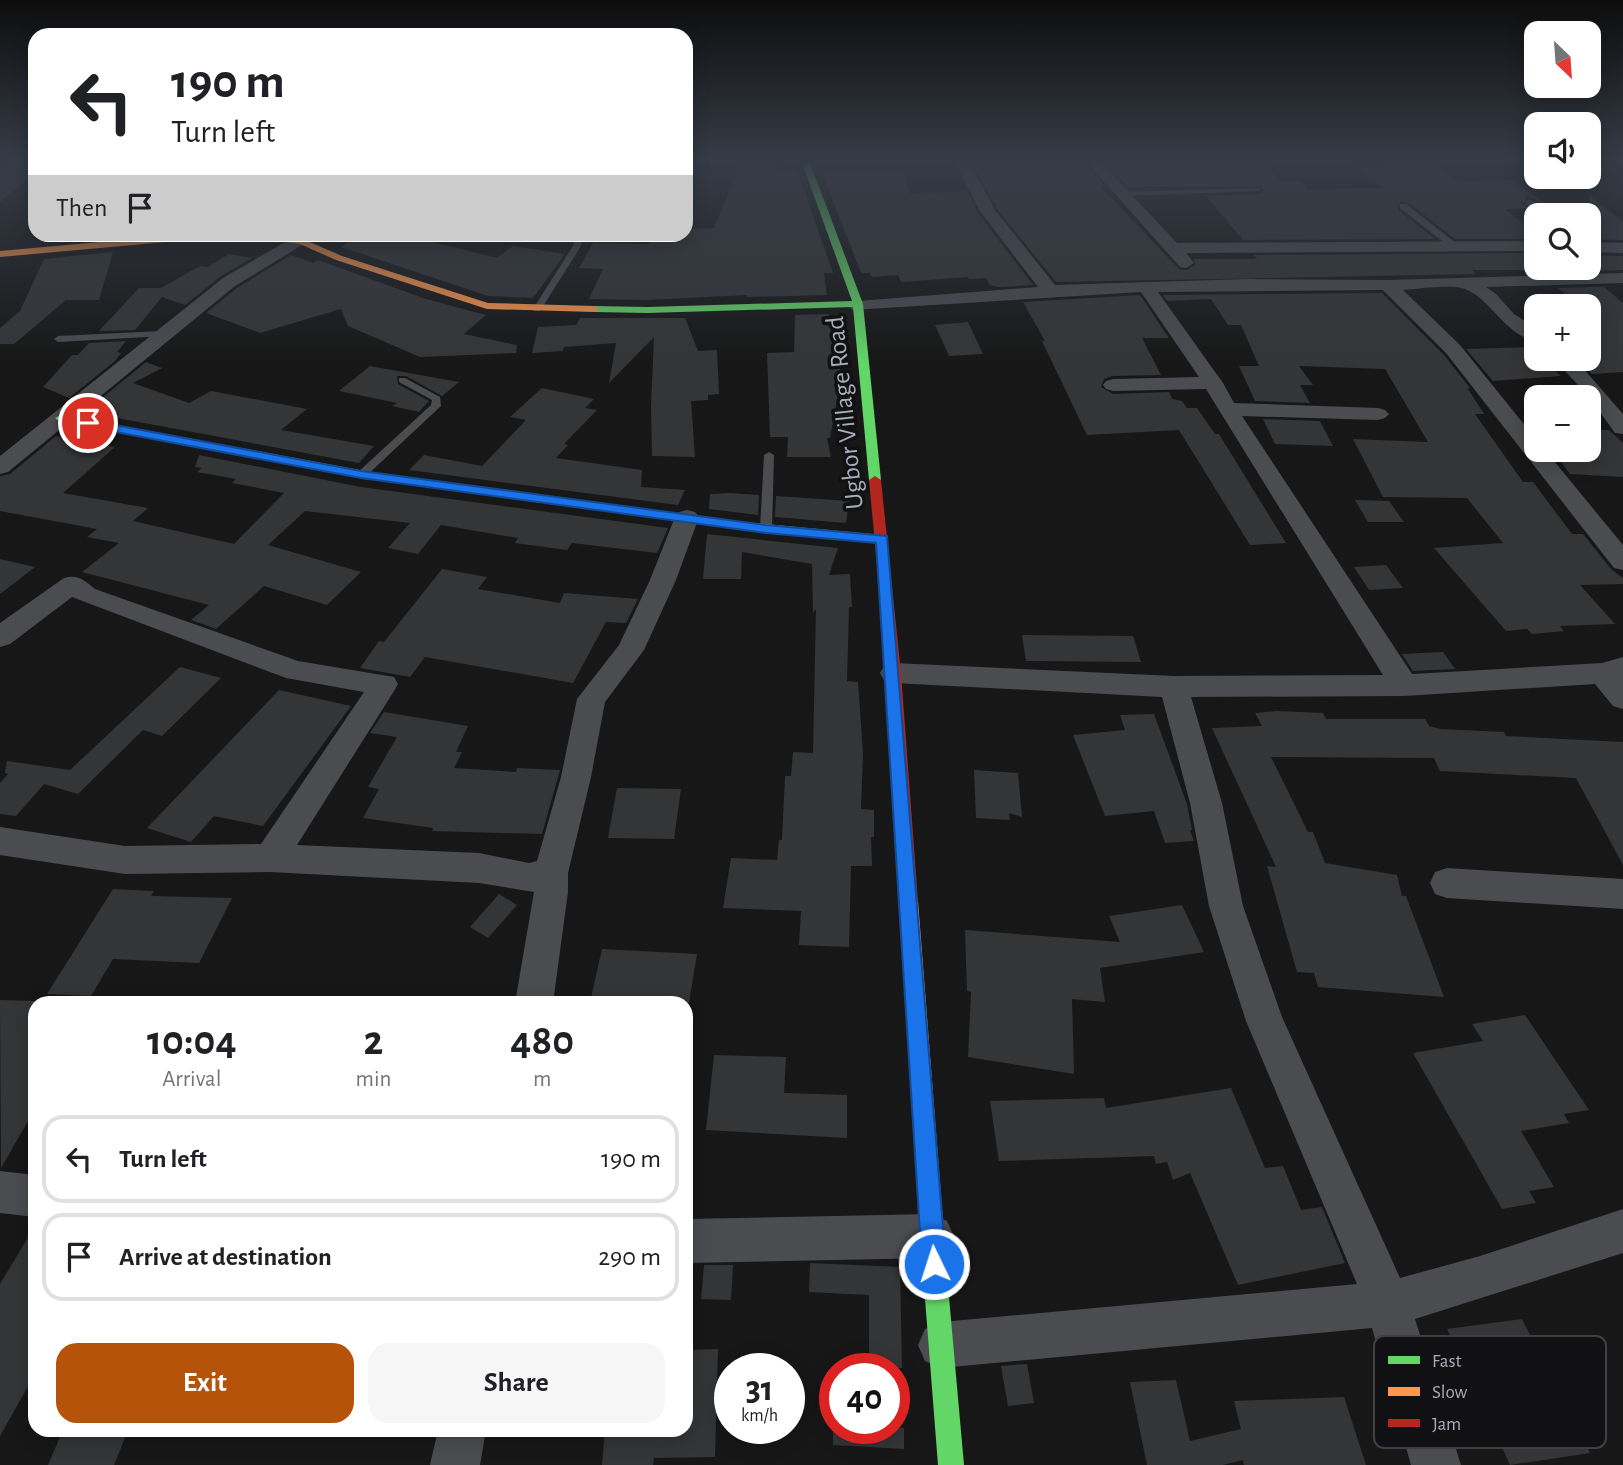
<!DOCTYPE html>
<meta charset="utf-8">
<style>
:root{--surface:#fff;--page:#f6f6f6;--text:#202124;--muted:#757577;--line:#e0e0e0;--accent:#b45309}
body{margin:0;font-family:"Alegreya Sans",sans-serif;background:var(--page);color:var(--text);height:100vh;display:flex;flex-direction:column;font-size:26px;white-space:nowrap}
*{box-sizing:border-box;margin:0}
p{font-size:23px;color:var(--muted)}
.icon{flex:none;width:38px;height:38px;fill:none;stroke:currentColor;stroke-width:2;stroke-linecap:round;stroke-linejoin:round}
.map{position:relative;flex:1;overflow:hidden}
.panel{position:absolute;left:28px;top:996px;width:665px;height:441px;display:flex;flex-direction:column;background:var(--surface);border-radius:21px;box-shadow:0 4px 18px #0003}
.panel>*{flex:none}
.hud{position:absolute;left:28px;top:28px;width:665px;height:214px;border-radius:21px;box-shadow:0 4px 18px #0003;background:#fff;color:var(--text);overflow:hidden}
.needle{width:46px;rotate:155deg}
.tools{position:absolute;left:1524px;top:21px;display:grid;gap:14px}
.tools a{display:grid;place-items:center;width:77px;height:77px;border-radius:14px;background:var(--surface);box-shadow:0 4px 18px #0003;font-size:35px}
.speed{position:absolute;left:714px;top:1353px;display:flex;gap:14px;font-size:35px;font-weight:700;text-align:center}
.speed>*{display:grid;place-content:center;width:91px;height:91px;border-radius:50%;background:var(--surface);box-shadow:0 4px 18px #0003;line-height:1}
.speed small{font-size:18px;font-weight:400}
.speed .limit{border:10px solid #d22;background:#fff;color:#111}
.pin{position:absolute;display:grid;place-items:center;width:60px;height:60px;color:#fff;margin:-30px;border:4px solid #fff;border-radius:50%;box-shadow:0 2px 7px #0007}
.me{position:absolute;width:77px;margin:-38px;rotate:356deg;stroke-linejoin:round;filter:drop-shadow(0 0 5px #0008)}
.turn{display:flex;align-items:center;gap:24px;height:147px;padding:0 28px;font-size:32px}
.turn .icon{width:91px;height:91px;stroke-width:2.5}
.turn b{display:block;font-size:49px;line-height:60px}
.then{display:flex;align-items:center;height:66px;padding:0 28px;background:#0003;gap:14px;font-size:26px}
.eta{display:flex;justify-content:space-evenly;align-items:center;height:119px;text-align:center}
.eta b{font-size:42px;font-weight:700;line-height:49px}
.primary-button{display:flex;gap:14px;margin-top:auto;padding:14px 28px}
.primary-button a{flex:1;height:80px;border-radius:21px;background:var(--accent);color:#fff;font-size:28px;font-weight:700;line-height:80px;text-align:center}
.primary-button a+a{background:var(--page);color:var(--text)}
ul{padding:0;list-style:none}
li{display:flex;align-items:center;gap:21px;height:88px;margin:0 14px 10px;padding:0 14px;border:4px solid var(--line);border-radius:21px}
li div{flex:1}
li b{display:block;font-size:26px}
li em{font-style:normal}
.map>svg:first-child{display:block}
.building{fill:#343537}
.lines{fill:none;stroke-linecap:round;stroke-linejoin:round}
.lane{fill:#4b4c50;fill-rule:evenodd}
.street{fill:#4b4c50;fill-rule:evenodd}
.fast{fill:#63d668;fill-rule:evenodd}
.slow{fill:#ff974d;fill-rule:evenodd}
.jam{fill:#b3261e;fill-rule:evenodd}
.route{fill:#1a73e8;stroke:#114b97;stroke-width:2}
.labels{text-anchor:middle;stroke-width:7;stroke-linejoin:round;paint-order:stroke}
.street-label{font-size:26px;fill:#a8adb8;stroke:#111113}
.key{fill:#111113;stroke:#3e4045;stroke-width:2}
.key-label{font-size:19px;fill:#a8adb8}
</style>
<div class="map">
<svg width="1623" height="1465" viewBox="0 0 1623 1465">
<rect width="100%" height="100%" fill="#171717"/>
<g class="building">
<polygon points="15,160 35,160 35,173 0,202 0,173"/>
<polygon points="971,160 1082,160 1106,187 1101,187 1180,270 1187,270 1195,265 1194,259 1257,259 1254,255 1536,253 1536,268 1589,268 1589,255 1623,256 1623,270 1541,273 1537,270 1472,270 1476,274 1056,282 997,209"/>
<polygon points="1102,160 1263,160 1281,181 1300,181 1307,189 1383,188 1358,167 1426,164 1439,168 1459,181 1512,180 1552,208 1547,208 1534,198 1526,197 1523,204 1528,208 1505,209 1536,234 1536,239 1455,239 1408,202 1400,201 1398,210 1435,239 1243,240 1206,196 1261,194 1264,191 1261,187 1128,187"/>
<polygon points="777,161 780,171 795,170 798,173 833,273 824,273 827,295 747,297 747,295 647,300 589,299 603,269 579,268 593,243 649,244 651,234 686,234 686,229 714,228 741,163"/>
<polygon points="904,171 911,194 967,191 978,213 1033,285 999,287 990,285 986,278 969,279 968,277 901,282 898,275 872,277 870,273 861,273 822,172"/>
<polygon points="1589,195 1623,222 1623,240 1589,239"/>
<polygon points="363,234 400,234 497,258 513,246 565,254 533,298 488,296 341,247"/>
<polygon points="113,252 99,300 66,300 14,344 0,344 0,328 20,311 44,259"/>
<polygon points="229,254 252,258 221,276 185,305 162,297 135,330 99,331 139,288 161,288 200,266 208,267"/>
<polygon points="291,255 313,263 318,260 426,299 486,315 464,334 517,345 516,353 420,357 348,326 341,309 260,333 206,313 237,288"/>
<polygon points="1623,286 1604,287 1623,303 1623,372 1592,374 1589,371 1589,306 1581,306 1558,288"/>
<polygon points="1382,293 1444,355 1470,388 1468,389 1484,414 1475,414 1523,482 1533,482 1572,534 1583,534 1612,570 1623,578 1623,584 1580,585 1615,624 1560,626 1564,631 1532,634 1527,629 1506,631 1434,548 1503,543 1467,498 1383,497 1353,439 1428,442 1385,369 1299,366 1313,385 1300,385 1310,403 1255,401 1239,366 1259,366 1241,325 1228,325 1211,299 1167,301 1163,295"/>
<polygon points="1140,295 1169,338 1142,338 1161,375 1112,376 1104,379 1101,387 1113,394 1169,392 1172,399 1182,401 1187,408 1197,408 1215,434 1219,434 1286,543 1250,545 1179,430 1087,435 1042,341 1045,341 1023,302"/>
<polygon points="829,314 834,366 840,366 840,383 830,438 827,438 831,457 787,457 788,437 770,437 767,353 794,352 795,315"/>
<polygon points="580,318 685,318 698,351 717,350 719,394 708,395 708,400 691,401 695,457 652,456 651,406 654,337 609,383 616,343 564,347 563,351 532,353 538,327 576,325"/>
<polygon points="968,322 983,354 949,356 935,325"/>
<polygon points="126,341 117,352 121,353 115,361 69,398 43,387 72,355 78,355 89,343"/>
<polygon points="1530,347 1536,353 1536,359 1542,359 1561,376 1493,381 1466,349"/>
<polygon points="146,362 162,368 133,383 189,403 211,391 307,409 281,430 374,446 359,463 117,418 91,407"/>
<polygon points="370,366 459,382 442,396 406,376 397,376 398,384 429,401 419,412 392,406 397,403 339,391"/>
<polygon points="542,388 594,399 585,408 597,410 564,444 568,445 556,458 642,470 641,487 685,490 678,505 409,470 424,455 482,466 526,420 510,417"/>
<polygon points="1263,419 1320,421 1333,446 1275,444"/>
<polygon points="1589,430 1609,430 1623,443 1623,477 1570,474 1552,450 1589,450"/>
<polygon points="56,436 115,447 63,493 148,508 133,521 234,544 284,493 232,483 236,479 197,472 202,468 195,467 199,455 361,487 668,528 657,553 572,543 567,550 515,543 518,538 441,525 418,554 388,548 410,523 305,511 268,545 361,572 327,605 264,586 216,629 191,620 209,605 82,572 119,543 87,537 97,529 0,511 0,476 10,474"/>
<polygon points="730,493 759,495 758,515 709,509 710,494"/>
<polygon points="776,496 849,501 846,523 775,517"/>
<polygon points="1355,500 1389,501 1404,522 1368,522"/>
<polygon points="707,534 838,548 829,575 850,574 852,607 849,607 847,681 858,682 863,754 861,809 874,810 874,837 871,837 872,866 851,866 849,947 799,945 801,911 723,908 731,858 777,860 779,840 782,840 785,776 791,776 793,752 813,753 816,609 813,613 812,564 742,552 741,579 703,579"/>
<polygon points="0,559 35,567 0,594"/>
<polygon points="1386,565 1403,588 1369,590 1354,567"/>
<polygon points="442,569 487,577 478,589 560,603 564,593 638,599 626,623 606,622 573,683 425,657 410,677 360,668 379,641 384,642"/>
<polygon points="1022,635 1133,636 1141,662 1026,661"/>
<polygon points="1443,652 1455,669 1413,671 1402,654"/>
<polygon points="180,667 221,678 162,736 143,730 78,794 44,784 16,816 0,814 0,783 8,774 5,773 7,761 70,770"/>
<polygon points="279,690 351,706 263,826 214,816 191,842 147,828"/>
<polygon points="1277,711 1323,713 1326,719 1425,719 1429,726 1441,729 1504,732 1506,736 1623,742 1623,865 1576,778 1440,771 1434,758 1271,757 1308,832 1313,832 1325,863 1397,875 1402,896 1406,896 1444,997 1318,987 1314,973 1297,972 1267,866 1276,867 1212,728 1262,726 1255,713"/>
<polygon points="384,712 468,726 456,752 462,752 454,768 516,772 517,768 560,770 542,834 432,831 433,828 363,818 379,789 368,787 397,737 370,733"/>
<polygon points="1154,714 1187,804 1192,830 1190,830 1194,841 1165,843 1154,811 1105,816 1073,735 1125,730 1120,715"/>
<polygon points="974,770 1018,773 1022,817 1009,813 1010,820 976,818"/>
<polygon points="617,788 681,789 674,839 608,838"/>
<polygon points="113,889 154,891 151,896 232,898 199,963 113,959 91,996 47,994"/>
<polygon points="499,894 517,905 488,938 470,927"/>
<polygon points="1182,905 1204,952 1100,968 1105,1002 1072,999 1074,1074 968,1057 971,992 967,991 965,930 1120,942 1109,916"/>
<polygon points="602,949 697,954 689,1003 590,1002"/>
<polygon points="0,1000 35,1001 35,1109 1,1168"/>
<polygon points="1525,1015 1589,1110 1564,1114 1569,1123 1521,1131 1554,1187 1529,1191 1536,1203 1502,1209 1413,1053 1483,1041 1472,1024"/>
<polygon points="714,1055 786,1057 784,1093 847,1095 847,1138 706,1130"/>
<polygon points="1231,1088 1265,1168 1283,1166 1301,1210 1322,1207 1345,1263 1238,1285 1190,1173 1173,1180 1167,1162 1156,1164 1154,1156 999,1161 990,1101 1104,1098 1106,1108"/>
<polygon points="35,1226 35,1374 0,1436 0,1284"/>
<polygon points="810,1263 900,1267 902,1368 869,1368 869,1295 809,1292"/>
<polygon points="704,1265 733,1265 731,1300 701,1299"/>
<polygon points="1522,1319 1590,1453 1510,1465 1498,1438 1477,1441 1446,1372 1466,1369 1447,1329"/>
<polygon points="718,1349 715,1457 654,1458 653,1465 602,1465 605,1430 686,1430 686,1350"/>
<polygon points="1027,1364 1034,1403 1008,1406 1001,1366"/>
<polygon points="1176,1380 1190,1441 1241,1429 1234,1401 1344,1397 1366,1465 1244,1465 1243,1460 1223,1465 1147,1465 1130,1382"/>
<polygon points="833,1428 904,1428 904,1449 833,1445"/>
<polygon points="63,1430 128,1430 114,1465 48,1465"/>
</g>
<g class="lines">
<g class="lane">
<polygon points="1259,188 1261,191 1123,196 1119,194 1123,192"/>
<polygon points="1526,200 1532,200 1551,215 1543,215 1526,204"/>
<polygon points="1400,204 1406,204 1457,244 1457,248 1451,248 1400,208"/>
<polygon points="576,234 584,234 581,246 540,311 534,311 533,309 573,246"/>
<polygon points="162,331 165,332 165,336 58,342 54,339 58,336"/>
<polygon points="399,378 405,378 440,397 441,406 365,477 357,477 357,473 431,405 432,400 399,382"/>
<polygon points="769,452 774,455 772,529 766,533 760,529 764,455"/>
</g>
<g class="street">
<path d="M954,160h14l27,50 60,75 191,-6 142,1 235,-7v10l-137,4 10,7 18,20 22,14v14c-33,-9 -45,-43 -71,-53 -13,-5 -47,0 -62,1l57,55 76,94v11h9l78,95v25l-9,-2 -168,-215 -63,-63 -225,2 65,91 11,20 144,5 7,2 4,4 -4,4 -7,2 -136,-4 170,258 190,-11 21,-6v52l-10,-3 -18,-22 -191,12 -213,1 31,106 21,103 39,111 118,261 80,-22 143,-47v44l-208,66 46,146h-50l-39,-137 -431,40 -16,-7 -7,-16 7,-16 16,-7 416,-38 -111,-263 -37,-115 -19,-103 -28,-106 -268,-14 -10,-3 -4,-7 4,-7 10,-3 280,13 209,-1 -177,-286 -93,2 -7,-2 -3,-4 3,-4 7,-2 86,-2 -58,-85 -289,18 -3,-4 9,-5 180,-14 -58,-76z"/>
<polygon points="1085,160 1099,160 1177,243 1536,241 1536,251 1186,253 1194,263 1186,268 1180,267"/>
<path d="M1425,160h34c-7,7 -27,7 -34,0z"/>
<polygon points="299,234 320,234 235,286 8,472 0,474 0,456 223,278"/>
<polygon points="1589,242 1623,243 1623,253 1589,252"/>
<polygon points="1554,359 1575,359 1623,414 1623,434 1615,433 1589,397"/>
<path d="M687,510l8,2 4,5 -23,63 -32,70 -39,52 -14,75 -23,96v19l-15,111h-38l19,-111 -55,-9 -209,-11 -145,2 -125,-19v-28l125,19 136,-2 103,-152 -78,-14 -214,-81 -62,47 -10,3v-24l64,-45c14,-4 20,2 31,11l203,72 96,16 4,7 -4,7 -97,154 182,8 50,10 8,-2 24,-84 16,-78 42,-54 31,-65 25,-63 4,-5z"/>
<polygon points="1447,868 1623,879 1623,909 1447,898 1435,894 1430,883 1435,872"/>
<polygon points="0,1171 35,1175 35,1217 0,1213"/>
<polygon points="932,1214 947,1221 954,1236 947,1251 932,1258 686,1263 686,1219"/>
<polygon points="438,1430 486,1430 480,1465 430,1465"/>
</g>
<g class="fast">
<polygon points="801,160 809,160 863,304 881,480 875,484 869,480 853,307 647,313 594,312 589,309 594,306 647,307 852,301"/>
<polygon points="61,415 370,472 376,476 370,480 57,420 55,418"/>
<polygon points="743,522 882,535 888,539 882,543 738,529 738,523"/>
<polygon points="936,1274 944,1278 948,1286 964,1465 938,1465 924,1286 928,1278"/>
</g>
<g class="slow">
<polygon points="274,234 305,240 342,256 488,303 594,306 599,309 594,312 487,309 336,260 300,244 268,239 177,241 0,257 0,251 177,235"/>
<polygon points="909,893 915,895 918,901 948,1286 944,1294 936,1298 928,1294 924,1286 900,901 903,895"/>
</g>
<g class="jam">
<polygon points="370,472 743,522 749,526 743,530 366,479 366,473"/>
<polygon points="875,476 881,480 901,673 918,901 915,907 909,909 903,907 900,901 887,673 869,480"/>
</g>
</g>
<linearGradient id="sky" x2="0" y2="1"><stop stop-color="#0d0d0d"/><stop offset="0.44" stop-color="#363c47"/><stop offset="1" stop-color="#363c47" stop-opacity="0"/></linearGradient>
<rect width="1623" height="365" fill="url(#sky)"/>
<polygon class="route" points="88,420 361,471 766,525 887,536 946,1264 943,1272 934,1276 926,1272 922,1264 876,543 766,533 361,478 83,426 83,421"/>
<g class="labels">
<g class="street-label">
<text transform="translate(844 413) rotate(-96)" y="9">Ugbor Village Road</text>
</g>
</g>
<rect x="1374" y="1336" width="232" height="112" rx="10" class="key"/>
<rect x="1388" y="1356" width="32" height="8" fill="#63d668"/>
<rect x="1388" y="1387" width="32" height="9" fill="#ff974d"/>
<rect x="1388" y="1419" width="32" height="8" fill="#b3261e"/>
<g class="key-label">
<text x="1432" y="1367">Fast</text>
<text x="1432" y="1398">Slow</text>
<text x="1432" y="1430">Jam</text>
</g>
</svg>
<div class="tools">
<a><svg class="needle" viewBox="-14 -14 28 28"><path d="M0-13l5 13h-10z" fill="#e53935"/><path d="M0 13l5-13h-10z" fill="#757577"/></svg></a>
<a><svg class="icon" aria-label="sound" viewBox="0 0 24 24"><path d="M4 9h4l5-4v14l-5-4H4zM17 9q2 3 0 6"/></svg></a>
<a><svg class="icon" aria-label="search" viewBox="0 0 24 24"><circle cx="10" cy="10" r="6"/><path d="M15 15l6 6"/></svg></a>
<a>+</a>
<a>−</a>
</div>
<div class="speed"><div>31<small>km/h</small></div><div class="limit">40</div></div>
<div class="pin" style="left:88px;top:423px;background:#d93025"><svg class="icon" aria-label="arrive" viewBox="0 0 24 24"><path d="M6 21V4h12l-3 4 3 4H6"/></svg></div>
<svg class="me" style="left:934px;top:1264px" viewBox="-20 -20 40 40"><circle r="17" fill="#1a73e8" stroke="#fff" stroke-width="3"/><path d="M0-11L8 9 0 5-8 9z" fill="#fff"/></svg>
<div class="hud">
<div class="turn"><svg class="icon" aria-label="left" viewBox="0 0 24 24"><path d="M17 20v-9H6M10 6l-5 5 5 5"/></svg><div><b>190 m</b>Turn left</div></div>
<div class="then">Then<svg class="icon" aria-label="arrive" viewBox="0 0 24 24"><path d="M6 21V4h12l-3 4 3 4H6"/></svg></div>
</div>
<section class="panel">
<div class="eta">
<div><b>10:04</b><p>Arrival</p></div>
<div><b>2</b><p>min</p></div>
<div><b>480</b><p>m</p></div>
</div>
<ul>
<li><svg class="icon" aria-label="left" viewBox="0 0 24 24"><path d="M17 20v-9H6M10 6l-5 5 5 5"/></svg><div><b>Turn left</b></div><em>190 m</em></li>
<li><svg class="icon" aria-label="arrive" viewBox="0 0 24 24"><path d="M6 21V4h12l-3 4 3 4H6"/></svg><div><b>Arrive at destination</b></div><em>290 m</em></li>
</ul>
<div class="primary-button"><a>Exit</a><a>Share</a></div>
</section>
</div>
